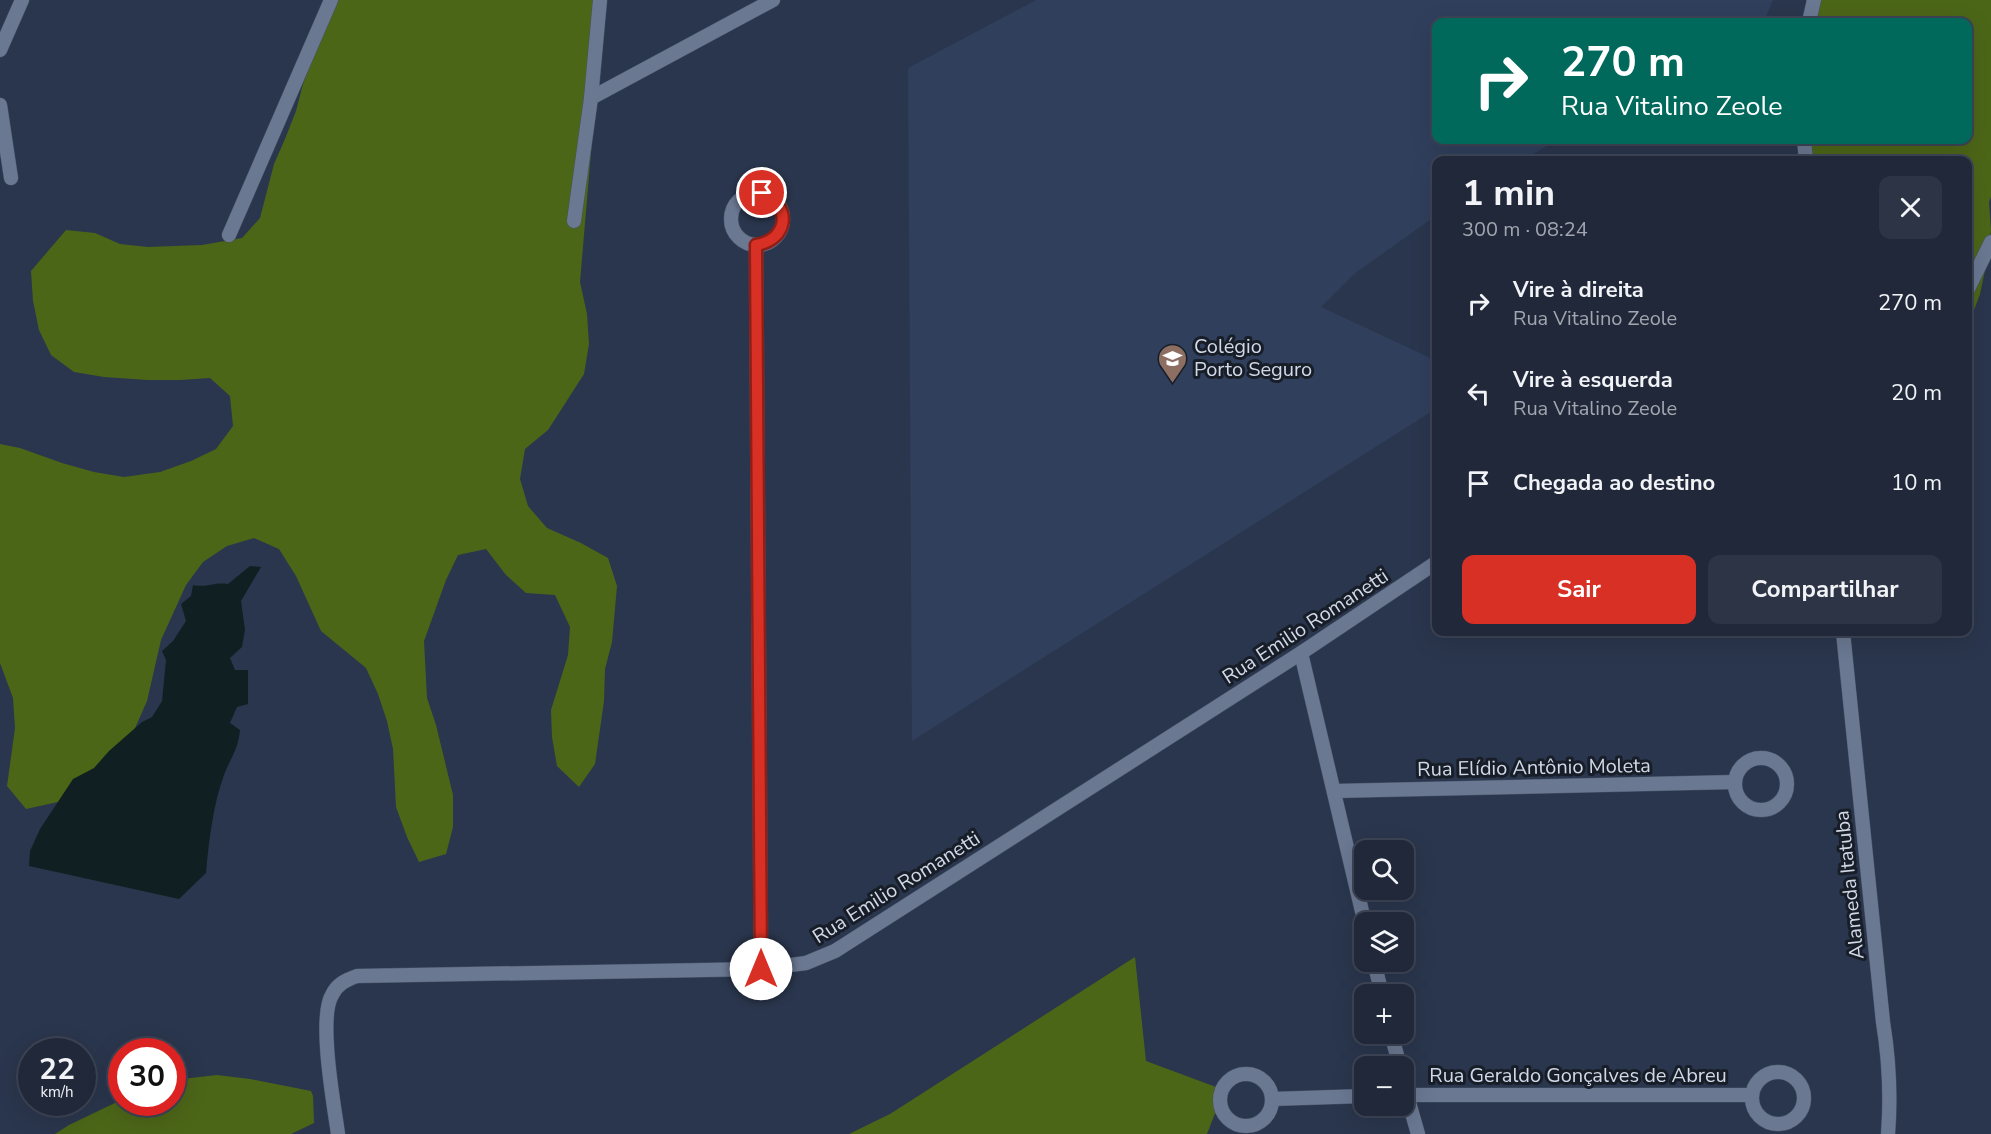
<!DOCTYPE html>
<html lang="pt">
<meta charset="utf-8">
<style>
:root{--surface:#20283a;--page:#2d3445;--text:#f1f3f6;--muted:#a2a6af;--line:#3d4454;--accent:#d93025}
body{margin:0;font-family:"Nunito Sans",sans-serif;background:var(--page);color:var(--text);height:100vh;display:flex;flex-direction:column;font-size:22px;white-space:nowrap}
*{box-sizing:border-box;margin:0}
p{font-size:20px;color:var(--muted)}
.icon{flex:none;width:33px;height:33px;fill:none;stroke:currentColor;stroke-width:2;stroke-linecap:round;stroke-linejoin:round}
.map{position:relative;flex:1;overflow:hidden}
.details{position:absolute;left:1432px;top:156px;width:540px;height:480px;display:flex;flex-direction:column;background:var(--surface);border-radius:12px;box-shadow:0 6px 24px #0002,0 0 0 2px var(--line)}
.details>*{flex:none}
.hud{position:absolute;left:1432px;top:18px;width:540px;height:126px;border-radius:12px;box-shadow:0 6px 24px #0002,0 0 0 2px var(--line);background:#00695c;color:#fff;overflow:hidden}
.tools{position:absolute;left:1354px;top:840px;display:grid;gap:12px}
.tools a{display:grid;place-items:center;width:60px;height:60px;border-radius:12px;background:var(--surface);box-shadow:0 6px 24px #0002,0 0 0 2px var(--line);font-size:30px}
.speed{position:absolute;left:18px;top:1038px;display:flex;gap:12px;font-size:30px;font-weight:700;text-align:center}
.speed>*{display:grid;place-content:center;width:78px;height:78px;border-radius:50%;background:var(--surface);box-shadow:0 6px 24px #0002,0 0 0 2px var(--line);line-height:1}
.speed small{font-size:15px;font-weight:400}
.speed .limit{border:9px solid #d22;background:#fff;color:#111}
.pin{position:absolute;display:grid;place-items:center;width:51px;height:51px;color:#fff;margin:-26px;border:3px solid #fff;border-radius:50%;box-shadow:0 2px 6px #0007}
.me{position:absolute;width:66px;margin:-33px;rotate:0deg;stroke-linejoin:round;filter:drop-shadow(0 0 4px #0008)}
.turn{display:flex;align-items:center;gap:21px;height:126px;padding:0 30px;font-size:27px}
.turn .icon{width:78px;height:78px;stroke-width:2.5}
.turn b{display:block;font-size:42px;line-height:51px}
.round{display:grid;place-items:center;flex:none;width:63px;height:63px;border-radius:12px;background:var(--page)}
.overview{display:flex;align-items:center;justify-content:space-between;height:102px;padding:0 30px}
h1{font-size:36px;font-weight:700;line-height:45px}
.primary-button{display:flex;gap:12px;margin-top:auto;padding:12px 30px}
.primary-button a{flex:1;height:69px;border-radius:12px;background:var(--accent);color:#fff;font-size:24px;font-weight:700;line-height:69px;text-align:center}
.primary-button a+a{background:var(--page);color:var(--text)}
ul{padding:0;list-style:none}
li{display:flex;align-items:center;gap:18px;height:90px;padding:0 30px}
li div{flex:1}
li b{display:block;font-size:22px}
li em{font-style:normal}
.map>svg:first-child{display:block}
.built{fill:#303f5c}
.forest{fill:#4c6618}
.water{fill:#102022}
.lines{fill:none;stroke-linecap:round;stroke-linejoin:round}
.street-casing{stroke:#475265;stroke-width:15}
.street{stroke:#6a7892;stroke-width:14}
.route-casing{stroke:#8d1f18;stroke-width:15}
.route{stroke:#d93025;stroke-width:10}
.labels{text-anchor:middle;stroke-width:6;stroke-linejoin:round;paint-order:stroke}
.poi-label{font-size:20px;fill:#d1d9e8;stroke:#181e28;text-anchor:start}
.street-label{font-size:20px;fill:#d1d9e8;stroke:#181e28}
</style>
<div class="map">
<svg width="1991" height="1134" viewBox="0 0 1991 1134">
<rect width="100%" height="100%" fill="#2a364d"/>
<polygon class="built" points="1036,0 1773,0 1764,22 1437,22 1437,140 1557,140 1523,160 1437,160 1437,215 1354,274 1321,307 1437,361 1437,408 912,741 908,68"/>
<g class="forest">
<polygon points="335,0 604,0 580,282 587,314 589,344 584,374 548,430 525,449 520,479 528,506 547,528 581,543 608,558 617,586 612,642 605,669 604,701 595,764 579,787 557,766 552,737 551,710 568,655 570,627 555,595 526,593 506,575 486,549 458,555 446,580 424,641 427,698 436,725 453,795 453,827 446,854 419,862 407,837 396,807 393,749 387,721 378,694 366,668 321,631 296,576 279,549 254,538 227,546 203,562 186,585 161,640 147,701 132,735 58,802 26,809 7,786 15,728 13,698 0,663 0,444 20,448 62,463 94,472 124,477 160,472 191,461 216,449 233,426 230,396 210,378 180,380 148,380 104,377 74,372 51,355 39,330 33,301 31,271 66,230 95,233 120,244 148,247 202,245 242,238 260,218 274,164 285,139 296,111 303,84"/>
<polygon points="1806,0 1991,0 1991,197 1989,202 1991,230 1987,261 1980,294 1968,326 1968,160 1808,160 1803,140 1968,140 1968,22 1805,22"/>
<polygon points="1135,957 1146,1061 1224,1090 1207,1134 849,1134 890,1114"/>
<polygon points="217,1075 250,1079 311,1091 313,1096 314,1123 291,1134 55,1134 69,1125 121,1100 122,1102 172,1102 173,1080"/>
</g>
<path class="water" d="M250,566l11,1 -20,34 4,29 -3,17 -12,11 5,12h13v34l-11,3 -7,16 10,7c-2,20 -9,27 -16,45 -11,30 -15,65 -18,98l-27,26 -150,-33 1,-15 10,-22 33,-50 21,-11 15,-17 33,-29 10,-5 10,-16 4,-41 -4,-9 11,-10 13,-20 -5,-17 10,-8 2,-11c15,3 20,-3 35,-1z"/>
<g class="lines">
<defs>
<g id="street">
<polyline points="1809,22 1814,0"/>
<polyline points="0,50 22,0"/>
<polyline points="591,98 773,0"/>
<polyline points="0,105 11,178"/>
<polyline points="1804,140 1806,160"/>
<circle cx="757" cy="219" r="26"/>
<polyline points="574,221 591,98 600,0"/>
<polyline points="229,235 331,0"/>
<polyline points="756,245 761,969"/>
<polyline points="1968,289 1991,242"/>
<path d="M1843,632l40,390c6,37 8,74 5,112"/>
<polyline points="1301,653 1365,924"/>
<circle cx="1761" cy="784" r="26"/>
<polyline points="1334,791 1735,782"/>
<polyline points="1374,962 1382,994"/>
<polyline points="1391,1034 1400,1066"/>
<circle cx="1778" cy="1098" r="26"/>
<circle cx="1246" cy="1100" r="26"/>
<polyline points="1404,1085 1418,1134"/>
<polyline points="1404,1095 1752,1095"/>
<polyline points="1272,1099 1365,1096"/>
<path d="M338,1134c-4,-29 -20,-116 -6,-139 5,-11 14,-15 25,-19l404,-7 45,-6 29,-12 466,-298 136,-91"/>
</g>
</defs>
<use href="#street" class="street-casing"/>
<use href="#street" class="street"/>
</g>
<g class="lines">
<defs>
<path id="route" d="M761,969l-5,-724c32,-5 37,-39 6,-52"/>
</defs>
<use href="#route" class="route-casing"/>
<use href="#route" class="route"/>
</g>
<defs>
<symbol id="school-pin" viewBox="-11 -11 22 30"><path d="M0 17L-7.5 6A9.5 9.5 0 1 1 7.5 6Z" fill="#8d6e63" stroke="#181e28"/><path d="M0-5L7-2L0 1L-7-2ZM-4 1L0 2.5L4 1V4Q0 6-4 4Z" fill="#fff"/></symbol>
</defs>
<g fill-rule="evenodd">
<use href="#school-pin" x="1156" y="342" width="33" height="45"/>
</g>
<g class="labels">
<g class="poi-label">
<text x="1194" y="353">Colégio<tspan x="1194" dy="23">Porto Seguro</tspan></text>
</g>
<g class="street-label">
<text transform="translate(1305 626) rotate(-33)" y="7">Rua Emilio Romanetti</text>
<text transform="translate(1534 767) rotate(-1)" y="7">Rua Elídio Antônio Moleta</text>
<text transform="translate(1849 885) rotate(-96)" y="7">Alameda Itatuba</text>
<text transform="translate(896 887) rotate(-32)" y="7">Rua Emilio Romanetti</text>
<text x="1578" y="1082">Rua Geraldo Gonçalves de Abreu</text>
</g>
</g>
</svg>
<div class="tools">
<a><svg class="icon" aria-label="search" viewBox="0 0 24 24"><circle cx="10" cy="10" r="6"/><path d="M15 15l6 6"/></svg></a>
<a><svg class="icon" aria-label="layers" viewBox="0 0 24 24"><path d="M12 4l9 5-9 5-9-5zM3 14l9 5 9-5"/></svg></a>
<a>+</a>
<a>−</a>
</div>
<div class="speed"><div>22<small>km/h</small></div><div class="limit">30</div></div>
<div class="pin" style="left:762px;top:193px;background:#d93025"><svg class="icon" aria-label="arrive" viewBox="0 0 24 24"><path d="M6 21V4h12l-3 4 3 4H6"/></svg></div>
<svg class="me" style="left:761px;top:969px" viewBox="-20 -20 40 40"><circle r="19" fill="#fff"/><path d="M0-13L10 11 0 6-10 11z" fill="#d93025"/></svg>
<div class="hud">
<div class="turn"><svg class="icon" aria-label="right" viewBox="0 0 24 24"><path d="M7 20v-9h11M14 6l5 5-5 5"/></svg><div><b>270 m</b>Rua Vitalino Zeole</div></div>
</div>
<section class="details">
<div class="overview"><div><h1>1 min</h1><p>300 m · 08:24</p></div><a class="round"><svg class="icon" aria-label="close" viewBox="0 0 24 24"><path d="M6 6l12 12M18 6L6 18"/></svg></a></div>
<ul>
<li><svg class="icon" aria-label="right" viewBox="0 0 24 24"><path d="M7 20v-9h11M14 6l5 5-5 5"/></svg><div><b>Vire à direita</b><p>Rua Vitalino Zeole</p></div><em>270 m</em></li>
<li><svg class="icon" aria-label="left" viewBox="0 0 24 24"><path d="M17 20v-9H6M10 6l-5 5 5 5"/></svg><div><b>Vire à esquerda</b><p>Rua Vitalino Zeole</p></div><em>20 m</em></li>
<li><svg class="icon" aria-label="arrive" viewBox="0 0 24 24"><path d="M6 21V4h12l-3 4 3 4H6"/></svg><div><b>Chegada ao destino</b></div><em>10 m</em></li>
</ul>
<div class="primary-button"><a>Sair</a><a>Compartilhar</a></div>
</section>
</div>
